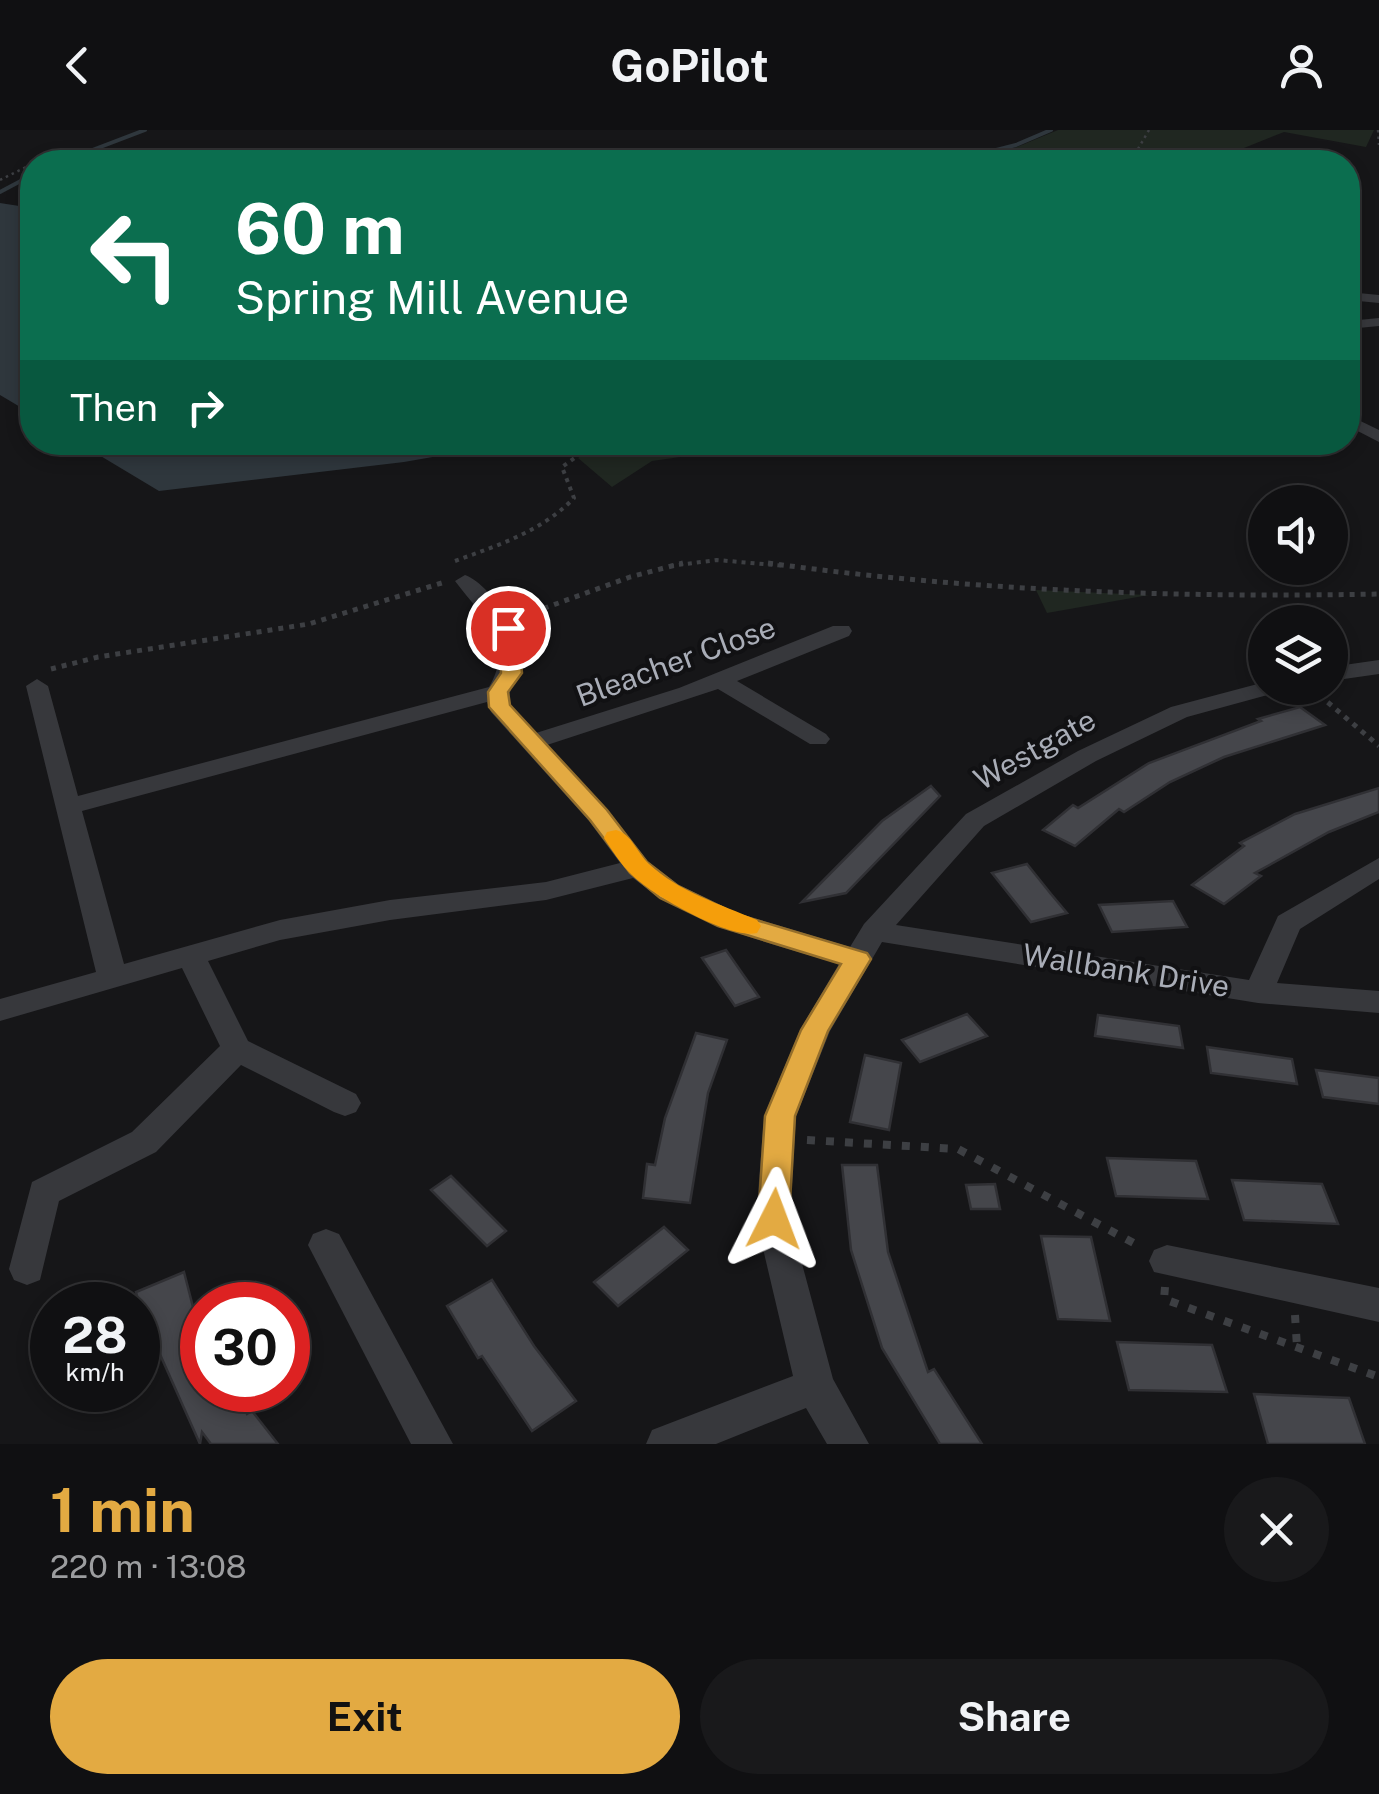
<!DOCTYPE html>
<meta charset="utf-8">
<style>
:root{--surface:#101012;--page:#19191b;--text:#f1f3f6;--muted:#9c9d9f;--line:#303032;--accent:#e3aa42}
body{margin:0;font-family:"Public Sans",sans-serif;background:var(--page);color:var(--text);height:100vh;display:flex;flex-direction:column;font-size:38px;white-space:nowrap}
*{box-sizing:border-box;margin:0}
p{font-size:32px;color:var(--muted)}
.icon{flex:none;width:55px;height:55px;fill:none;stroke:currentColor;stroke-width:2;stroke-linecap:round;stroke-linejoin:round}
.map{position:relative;height:1314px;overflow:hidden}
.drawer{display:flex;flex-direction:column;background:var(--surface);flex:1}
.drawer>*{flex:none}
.guide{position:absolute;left:20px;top:20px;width:1340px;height:305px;border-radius:40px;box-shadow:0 5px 15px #0003,0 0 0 2px var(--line);background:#0b6e4f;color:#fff;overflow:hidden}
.fabs{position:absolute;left:1248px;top:355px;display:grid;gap:20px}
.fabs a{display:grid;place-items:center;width:100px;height:100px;border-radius:50%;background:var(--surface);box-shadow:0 5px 15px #0003,0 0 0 2px var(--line);font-size:50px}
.speed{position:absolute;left:30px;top:1152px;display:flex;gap:20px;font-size:50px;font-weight:700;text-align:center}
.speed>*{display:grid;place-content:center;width:130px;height:130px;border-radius:50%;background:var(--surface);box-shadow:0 5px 15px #0003,0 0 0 2px var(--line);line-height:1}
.speed small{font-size:25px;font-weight:400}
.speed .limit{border:15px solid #d22;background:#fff;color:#111}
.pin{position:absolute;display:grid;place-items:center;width:85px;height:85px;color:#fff;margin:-42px;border:5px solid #fff;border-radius:50%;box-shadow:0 2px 10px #0007}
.me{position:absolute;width:110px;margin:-55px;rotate:3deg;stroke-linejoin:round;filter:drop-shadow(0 0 8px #0008)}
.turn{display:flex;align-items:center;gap:35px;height:210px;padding:0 50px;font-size:45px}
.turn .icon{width:130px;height:130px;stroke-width:2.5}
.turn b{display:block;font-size:70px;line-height:85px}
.then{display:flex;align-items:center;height:95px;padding:0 50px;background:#0003;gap:20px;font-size:38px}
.round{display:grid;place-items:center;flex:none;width:105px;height:105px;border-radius:52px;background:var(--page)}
.headline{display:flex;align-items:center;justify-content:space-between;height:170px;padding:0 50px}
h1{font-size:60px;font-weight:700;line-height:75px;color:var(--accent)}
.button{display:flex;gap:20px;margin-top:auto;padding:20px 50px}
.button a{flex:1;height:115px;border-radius:60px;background:var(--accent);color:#111;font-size:40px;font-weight:700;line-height:115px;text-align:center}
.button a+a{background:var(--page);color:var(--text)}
header{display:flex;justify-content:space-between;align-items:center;height:130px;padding:0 50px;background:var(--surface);font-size:45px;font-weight:700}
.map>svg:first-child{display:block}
.green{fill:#202721}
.water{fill:#2f373d}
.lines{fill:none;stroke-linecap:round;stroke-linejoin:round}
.stream{stroke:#2f373d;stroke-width:4}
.building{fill:#45464b;stroke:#303034;stroke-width:2.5}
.path-far3{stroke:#3d3f43;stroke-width:2.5;stroke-dasharray:2.5 4;stroke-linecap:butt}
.path-far2{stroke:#3d3f43;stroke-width:4;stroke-dasharray:4 5;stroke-linecap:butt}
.path-far1{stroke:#3d3f43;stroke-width:5;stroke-dasharray:5 6;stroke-linecap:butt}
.path{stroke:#3d3f43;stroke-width:8;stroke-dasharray:8 11;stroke-linecap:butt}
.minor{fill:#37383c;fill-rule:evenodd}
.route{fill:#e3aa42;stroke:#946e2b;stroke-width:2.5}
.slow{fill:#f59e0b}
.labels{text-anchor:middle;stroke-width:8;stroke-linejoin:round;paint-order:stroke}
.street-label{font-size:30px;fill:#a9adb7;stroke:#111113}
</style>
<header><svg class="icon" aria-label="back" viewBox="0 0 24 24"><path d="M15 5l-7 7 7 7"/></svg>GoPilot<svg class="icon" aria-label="person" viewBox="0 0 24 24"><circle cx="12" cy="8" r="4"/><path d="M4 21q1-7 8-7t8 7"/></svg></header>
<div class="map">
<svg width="1379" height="1314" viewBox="0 0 1379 1314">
<rect width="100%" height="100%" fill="#161618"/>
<g class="green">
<polygon points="1058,0 1374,0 1366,17 1284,2 1209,32 954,32 1017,17"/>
<polygon points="599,313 599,312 781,313 652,331 612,357 578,328"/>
<polygon points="1036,460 1149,465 1047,483"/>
</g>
<g class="water">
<polygon points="0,73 32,78 32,284 0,265"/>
<polygon points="79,313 513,313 404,332 159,361"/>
</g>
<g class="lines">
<g class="stream">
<polyline points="961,29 1016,15 1051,0"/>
<polyline points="61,32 145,0"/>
<polyline points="0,62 32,45"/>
</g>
</g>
<g class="building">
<polygon points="1300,577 1325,595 1224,627 1170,652 1124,682 1119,679 1075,716 1043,700 1073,675 1078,678 1149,633 1261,591 1258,589"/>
<polygon points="931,656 940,666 846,763 802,772 882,691"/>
<polygon points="1379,658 1379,682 1329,702 1255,743 1261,746 1224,774 1192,755 1244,716 1240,713 1295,684"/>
<polygon points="1027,734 1051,764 1067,783 1031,792 992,743"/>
<polygon points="1173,771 1187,797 1112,802 1099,775"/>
<polygon points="726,820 742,843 759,867 735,876 702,828"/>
<polygon points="967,884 987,906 920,932 902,910"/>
<polygon points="1098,885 1179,896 1183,918 1095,906"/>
<polygon points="696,903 727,910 708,963 690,1073 643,1068 647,1034 655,1035 665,988"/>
<polygon points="1207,917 1292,929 1297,954 1211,943"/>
<polygon points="865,925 901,933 889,1000 850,992"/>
<polygon points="1316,940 1379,948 1379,974 1323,967"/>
<polygon points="1107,1028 1196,1031 1208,1069 1116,1066"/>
<polygon points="842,1035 877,1035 888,1122 928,1242 934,1239 982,1314 940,1314 882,1218 851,1120"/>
<polygon points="451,1046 506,1101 487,1116 431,1060"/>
<polygon points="1232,1050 1322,1054 1338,1094 1244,1090"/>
<polygon points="995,1054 1000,1079 971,1079 966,1055"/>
<polygon points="664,1097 688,1120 618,1176 594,1152"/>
<polygon points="1041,1106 1091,1107 1110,1191 1058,1189"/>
<polygon points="184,1142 202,1212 202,1260 236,1260 247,1284 252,1281 278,1314 211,1314 202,1302 200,1314 158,1220 151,1223 136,1162"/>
<polygon points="492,1150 534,1216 576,1271 532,1301 482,1226 478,1228 447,1176"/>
<polygon points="1117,1212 1212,1215 1227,1262 1129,1260"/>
<polygon points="1254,1264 1349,1268 1365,1314 1268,1314"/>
</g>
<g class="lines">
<g class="path-far3">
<polyline points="1149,0 1138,19 1150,32"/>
<polyline points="1378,0 1379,15"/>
<polyline points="35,32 61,26 204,32"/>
<polyline points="0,50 32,34"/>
</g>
<g class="path-far2">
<path d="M455,431c43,-16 86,-29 119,-63l-12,-31 35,-25"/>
<polyline points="670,436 717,430 786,436"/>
</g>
<g class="path-far1">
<path d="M768,433c201,28 408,35 611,31"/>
<polyline points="523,486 630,447 683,433"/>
<polyline points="51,539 98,527 309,494 445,452"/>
<polyline points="1311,558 1379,616"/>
</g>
<g class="path">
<polyline points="807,1010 958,1019 1141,1117"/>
<polyline points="1165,1157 1164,1169 1379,1247"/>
<polyline points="1295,1185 1297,1217"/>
</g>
<g class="minor">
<polygon points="1348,162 1379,165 1379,173 1348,170"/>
<polygon points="1379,188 1379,196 1348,199 1348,191"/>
<polygon points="1348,285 1379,300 1379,312 1348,296"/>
<path d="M465,445c22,7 58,58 57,82 0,16 -16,31 -12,46 3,10 18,22 26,30l143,-45 154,-62h16l3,5 -3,5 -112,45 89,53 4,5 -4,5h-16l-92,-55 -171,56 60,64 41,53 31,23 58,28 113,34 14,-23 102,-110 112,-63 93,-44 94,-25v6h13l-3,5 -88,24 -91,44 -112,65 -88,99 353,55 29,-64 101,-58v21l-79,50 -23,54 102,8v22l-121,-10 -376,-61 -52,89 -34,85 -6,103 43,160 36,65h-42l-21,-36 -90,36h-70l6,-14 141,-54 -37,-157 8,-103 36,-86 39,-66c-72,-22 -145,-38 -206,-86l-87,22 -156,20 -110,20 -72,21 40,80 108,53 5,9 -5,9 -11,4 -11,-4 -93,-47 -85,87 -97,49 -19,79 -13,5 -13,-5 -5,-11 23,-87 100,-50 88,-86 -38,-78 -182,53v-22l96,-27 -70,-286 11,-7 11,7 30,110 411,-109c27,-46 -8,-71 -34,-106zM487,572l4,10 98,109 31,42 -74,19 -156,18 -110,20 -156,44 -42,-153z"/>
<polygon points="1379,530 1379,544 1330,551 1330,537"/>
<polygon points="326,1099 339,1104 453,1314 411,1314 308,1115 313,1104"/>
<polygon points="1167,1115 1379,1158 1379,1192 1154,1142 1149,1131 1154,1120"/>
</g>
</g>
<polygon class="route" points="508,492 518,498 522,543 508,562 510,575 607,680 647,732 678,756 736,784 867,823 871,829 828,901 795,986 789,1089 785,1099 774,1103 762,1099 758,1089 765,986 801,900 841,834 718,796 660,768 630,743 590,690 489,577 488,562 501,543 498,498"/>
<path class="slow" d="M616,700c16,4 21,23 33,34 30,28 71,40 108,56l4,6 -4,7c-27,7 -105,-38 -125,-58 -11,-10 -20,-25 -28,-37l3,-6z"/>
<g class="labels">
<g class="street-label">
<text transform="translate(676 532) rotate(-20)" y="10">Bleacher Close</text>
<text transform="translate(1035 620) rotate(-29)" y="10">Westgate</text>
<text transform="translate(1126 841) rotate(9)" y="10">Wallbank Drive</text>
</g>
</g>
</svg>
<div class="fabs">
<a><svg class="icon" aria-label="sound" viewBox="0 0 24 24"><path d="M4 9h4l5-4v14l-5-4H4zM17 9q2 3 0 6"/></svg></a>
<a><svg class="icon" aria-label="layers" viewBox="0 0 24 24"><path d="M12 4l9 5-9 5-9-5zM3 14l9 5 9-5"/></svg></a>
</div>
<div class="speed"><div>28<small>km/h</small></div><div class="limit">30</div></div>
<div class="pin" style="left:508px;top:498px;background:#d93025"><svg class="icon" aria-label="arrive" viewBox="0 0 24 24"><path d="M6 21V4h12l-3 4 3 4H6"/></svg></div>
<svg class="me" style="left:774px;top:1089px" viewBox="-20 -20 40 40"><path d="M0-17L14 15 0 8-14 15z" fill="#e3aa42" stroke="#fff" stroke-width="4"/></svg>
<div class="guide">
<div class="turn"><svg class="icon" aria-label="left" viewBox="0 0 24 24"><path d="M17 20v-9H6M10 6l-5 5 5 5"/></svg><div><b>60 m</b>Spring Mill Avenue</div></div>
<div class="then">Then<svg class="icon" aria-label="right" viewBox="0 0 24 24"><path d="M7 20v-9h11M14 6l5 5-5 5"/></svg></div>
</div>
</div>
<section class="drawer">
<div class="headline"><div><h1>1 min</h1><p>220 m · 13:08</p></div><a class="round"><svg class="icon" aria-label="close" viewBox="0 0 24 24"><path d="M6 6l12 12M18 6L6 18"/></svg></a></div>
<div class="button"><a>Exit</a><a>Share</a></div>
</section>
